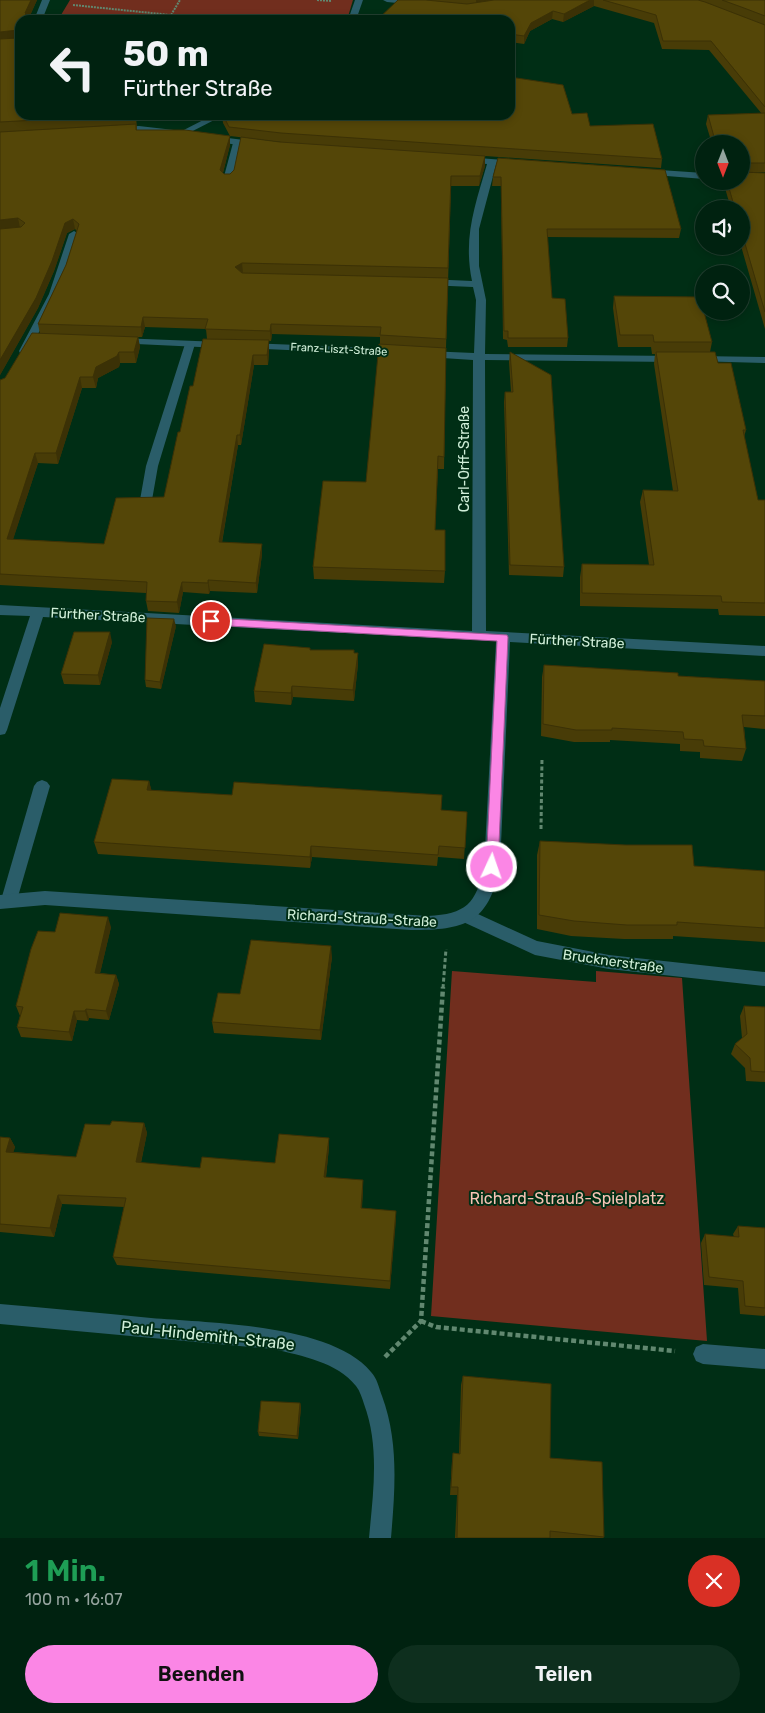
<!DOCTYPE html>
<html lang="de">
<meta charset="utf-8">
<style>
:root{--surface:#002210;--page:#0e2f1e;--text:#f1f3f6;--muted:#95a49f;--line:#223f30;--accent:#fb86e5}
body{margin:0;font-family:Rubik,sans-serif;background:var(--page);color:var(--text);height:100vh;display:flex;flex-direction:column;font-size:19px;white-space:nowrap}
*{box-sizing:border-box;margin:0}
p{font-size:16px;color:var(--muted)}
.icon{flex:none;width:28px;height:28px;fill:none;stroke:currentColor;stroke-width:2;stroke-linecap:round;stroke-linejoin:round}
.map{position:relative;height:1538px;overflow:hidden}
.sheet{display:flex;flex-direction:column;background:var(--surface);flex:1}
.sheet>*{flex:none}
.hud{position:absolute;left:15px;top:15px;width:500px;height:105px;border-radius:15px;box-shadow:0 2px 8px #0003,0 0 0 1px var(--line);background:#002210;color:var(--text);overflow:hidden}
.needle{width:32px;rotate:180deg}
.buttons{position:absolute;left:695px;top:135px;display:grid;gap:10px}
.buttons a{display:grid;place-items:center;width:55px;height:55px;border-radius:50%;background:var(--surface);box-shadow:0 2px 8px #0003,0 0 0 1px var(--line);font-size:25px}
.pin{position:absolute;display:grid;place-items:center;width:42px;height:42px;color:#fff;margin:-21px;border:2px solid #fff;border-radius:50%;box-shadow:0 1px 5px #0007}
.me{position:absolute;width:55px;margin:-28px;rotate:3deg;stroke-linejoin:round;filter:drop-shadow(0 0 4px #0008)}
.turn{display:flex;align-items:center;gap:18px;height:105px;padding:0 25px;font-size:22px}
.turn .icon{width:65px;height:65px;stroke-width:2.5}
.turn b{display:block;font-size:35px;line-height:42px}
.round{display:grid;place-items:center;flex:none;width:52px;height:52px;border-radius:26px;background:var(--page)}
.overview{display:flex;align-items:center;justify-content:space-between;height:85px;padding:0 25px}
h1{font-size:30px;font-weight:600;line-height:38px;color:#1e9e55}
.button{display:flex;gap:10px;margin-top:auto;padding:10px 25px}
.button a{flex:1;height:58px;border-radius:30px;background:var(--accent);color:#111;font-size:20px;font-weight:600;line-height:58px;text-align:center}
.button a+a{background:var(--page);color:var(--text)}
.map>svg:first-child{display:block}
.green{fill:#712e1e}
.lines{fill:none;stroke-linecap:round;stroke-linejoin:round}
.path-far2{stroke:#618870;stroke-width:2;stroke-dasharray:2 1;stroke-linecap:butt}
.path-far1{stroke:#618870;stroke-width:3;stroke-dasharray:4 2.5;stroke-linecap:butt}
.path{stroke:#618870;stroke-width:4.5;stroke-dasharray:5 3;stroke-linecap:butt}
.service{fill:#2a5d69;fill-rule:evenodd}
.minor{fill:#2a5d69;fill-rule:evenodd}
.wall{fill:#483c07;fill-rule:evenodd}
.shaded-wall{fill:#3b3106}
.building{fill:#544608;stroke:#3b3106}
.route{fill:#fb86e5;stroke:#a35795}
.labels{text-anchor:middle;stroke-width:4;stroke-linejoin:round;paint-order:stroke}
.far-street-label{font-size:11px;fill:#d0efd9;stroke:#002e15}
.street-label{font-size:14px;fill:#d0efd9;stroke:#002e15}
.near-park-label{font-size:16px;fill:#f7c3b5;stroke:#002e15}
.near-street-label{font-size:16px;fill:#d0efd9;stroke:#002e15}
</style>
<div class="map">
<svg width="765" height="1538" viewBox="0 0 765 1538">
<rect width="100%" height="100%" fill="#002e15"/>
<g class="green">
<polygon points="70,0 353,0 347,20 58,20"/>
<polygon points="452,971 596,982 596,971 682,978 707,1341 431,1316"/>
</g>
<g class="lines">
<g class="path-far2">
<polyline points="317,0 332,1"/>
<polyline points="73,5 220,20"/>
<polyline points="168,20 180,0"/>
</g>
<g class="path-far1">
<polyline points="541,829 542,758"/>
<polyline points="443,988 446,949"/>
</g>
<g class="path">
<polyline points="421,1321 436,1327 675,1351"/>
<polyline points="385,1357 421,1321 443,987"/>
</g>
<g class="service">
<polygon points="355,0 363,0 356,20 348,20"/>
<polygon points="213,115 224,115 183,136 177,136 176,134"/>
<polygon points="237,140 241,143 233,180 231,182 225,182 223,180 233,143"/>
<polygon points="190,341 195,344 158,466 152,500 146,504 142,503 140,500 146,466 185,344"/>
<polygon points="42,780 47,782 50,786 17,900 15,905 9,907 3,905 1,900 34,786 37,782"/>
<polygon points="467,909 537,941 609,955 765,972 765,986 609,969 535,955 461,921 459,916 461,911"/>
<polygon points="703,1344 765,1349 765,1369 703,1364 696,1361 693,1354 696,1347"/>
</g>
<g class="minor">
<polygon points="42,0 50,0 42,20 34,20"/>
<polygon points="383,0 411,0 422,3 418,5 387,2"/>
<polygon points="139,126 174,130 178,133 174,136 139,132 118,133 114,130 118,127"/>
<polygon points="212,136 261,142 266,145 261,148 209,141 208,139"/>
<path d="M466,157l52,4 5,3 -5,3 -22,-2 -17,64v37l7,34 -1,54 189,2 6,3 -6,3 -189,-2 1,271 279,15v10l-255,-14 -10,225c-12,57 -35,63 -89,63l-366,-25 -45,4v-14l45,-4 383,25c38,-2 48,-12 56,-49l12,-226 -453,-24 -36,113 -2,4 -5,1v-27l30,-92 -30,-1v-10l472,26 1,-271 -46,-3 -6,-3 6,-3 47,2 2,-53 -3,-13 -46,-2 -5,-3 5,-3 45,2c-9,-44 3,-75 15,-117l-24,-2v-4z"/>
<polygon points="645,169 704,173 704,179 642,174 642,170"/>
<polygon points="74,231 79,234 59,294 29,351 24,354 20,353 19,351 49,294 69,234"/>
<polygon points="119,338 221,342 226,345 221,348 115,343 114,341 115,339"/>
<polygon points="249,343 399,349 404,352 399,355 245,348 244,346"/>
<polygon points="697,356 765,357 765,363 693,361 691,359 693,357"/>
<path d="M0,1304c50,4 101,9 151,14 58,5 181,6 220,54 6,6 8,16 11,24 17,46 13,93 9,142h-22c4,-44 11,-91 -5,-134 -2,-6 -4,-13 -8,-18 -19,-24 -54,-30 -83,-37l-273,-25z"/>
</g>
</g>
<g class="wall">
<path d="M0,0h37l-9,20h-8v33l-1,3 1,59h116l1,15 93,6v9l-7,28 1,1h6l51,-32 -51,-6 -7,-13 -1,-8 234,1 116,-2 18,12 72,33 -1,9 -176,-12v10l-6,20h-28l-5,162 -2,121h-6l-3,61 10,41 -1,12 -130,-4 -1,-12 53,-85 14,-138v-7l-108,-3 -1,7h-2v10l-1,14h-14l-13,80h-3l-16,98 40,11 -5,39 -47,-2 -1,3 -26,-2 -4,21 -31,-2 -2,-10v-8l-146,-8v-205l5,-2 35,-44 -2,-10 28,-59 11,-34 -2,-2 -8,4 -13,38 -16,37 -38,67zM145,327l61,2 1,10 -27,93 -16,65 -60,47 -91,-5 25,-76 20,1 24,-76h14l2,-10 21,-11 1,-4h16l4,-16 -2,-10h4z"/>
<polygon points="427,0 765,0 765,25 730,11 765,25 765,172 742,172 765,173 765,329 741,246 741,209 731,209 723,181 741,181 741,144 712,144 706,124 708,115 762,114 709,50 662,49 654,23 594,6 563,22 552,19 530,31 524,44 510,42 510,20"/>
<polygon points="498,158 681,229 679,238 547,237 552,298 568,338 567,347 508,347 507,340 503,339 501,186 492,186 493,177"/>
<polygon points="614,296 712,342 710,352 718,363 746,430 744,437 758,500 765,500 765,616 719,615 718,609 580,606 580,577 582,564 649,565 640,502 643,490 673,491 654,364 655,354 652,354 651,347 618,347 613,308"/>
<polygon points="510,352 564,567 563,577 509,575 504,402 505,392 511,392 509,362"/>
<polygon points="176,626 161,689 146,687 145,680"/>
<polygon points="112,642 100,685 64,684 61,674"/>
<polygon points="310,648 310,650 354,650 354,653 358,664 354,701 293,697 291,705 255,702 254,691"/>
<polygon points="544,665 678,676 765,681 765,729 744,727 746,749 742,761 700,758 700,752 680,751 680,744 610,740 610,742 574,742 541,736 542,677"/>
<polygon points="149,781 151,790 467,812 464,859 438,857 437,866 312,857 310,868 98,854 94,842"/>
<polygon points="540,841 694,866 765,871 765,942 673,936 673,939 624,939 571,936 537,929 537,855"/>
<polygon points="111,927 100,973 116,975 119,984 109,1020 89,1018 88,1021 77,1020 72,1041 21,1037 17,1027 20,1016 16,1006 55,932"/>
<polygon points="332,957 321,1040 214,1033 212,1022 240,994"/>
<polygon points="744,1006 765,1007 765,1082 746,1081 745,1068 731,1054 735,1044 742,1038 740,1016"/>
<polygon points="144,1123 147,1133 141,1163 200,1168 275,1163 329,1147 326,1177 363,1189 362,1208 396,1211 390,1289 117,1265 113,1257 124,1207 62,1204 54,1237 0,1232 0,1137 10,1138 15,1147 13,1152 76,1157 110,1125"/>
<polygon points="738,1226 765,1228 765,1315 764,1316 740,1314 738,1288 704,1285 701,1243 705,1234 734,1237 733,1234"/>
<polygon points="463,1376 550,1458 604,1537 603,1538 455,1538 457,1495 450,1495 452,1461 453,1453 459,1454 461,1385"/>
<polygon points="300,1403 301,1407 298,1439 259,1436 258,1432"/>
</g>
<g class="shaded-wall">
<polygon points="31,0 37,0 28,20 24,20 25,13"/>
<polygon points="476,0 495,0 476,5"/>
<polygon points="590,0 594,0 594,6 563,22 564,14"/>
<polygon points="553,11 552,19 530,31 524,44 524,36 531,23"/>
<polygon points="18,30 20,38 20,37 20,53 17,65 0,41 0,32"/>
<polygon points="230,136 230,145 221,180 220,170"/>
<polygon points="485,156 485,166 479,186 480,176"/>
<polygon points="18,218 20,228 0,231 0,220"/>
<polygon points="73,219 75,229 67,233 54,271 38,308 0,375 0,360 65,223"/>
<polygon points="242,263 243,273 235,267"/>
<polygon points="143,317 145,327 142,337 141,327"/>
<polygon points="271,324 272,334 271,341 270,331"/>
<polygon points="138,337 140,347 136,363 134,352"/>
<polygon points="269,340 269,351 268,365 267,355"/>
<polygon points="119,352 120,363 119,367 98,378 96,388 93,377 96,367"/>
<polygon points="253,355 254,365 241,445 240,435"/>
<polygon points="80,377 82,388 58,464 56,453"/>
<polygon points="237,435 238,445 220,553 219,542"/>
<polygon points="35,453 38,463 10,549 7,539"/>
<polygon points="262,544 262,554 257,593 256,583"/>
<polygon points="208,580 210,591 209,594 208,583"/>
<polygon points="182,582 183,592 179,613 177,602"/>
<polygon points="174,619 176,626 161,689 160,682"/>
<polygon points="110,632 112,642 100,685 98,675"/>
<polygon points="358,653 358,664 354,701 353,690"/>
<polygon points="292,686 293,697 291,705 291,693"/>
<polygon points="149,781 152,792 147,790"/>
<polygon points="311,846 312,857 310,868 310,857"/>
<polygon points="108,917 111,927 98,982 95,973"/>
<polygon points="331,946 332,957 321,1040 320,1030"/>
<polygon points="116,975 119,984 109,1020 106,1011"/>
<polygon points="86,1009 89,1018 88,1021 85,1011"/>
<polygon points="74,1011 77,1020 72,1041 69,1032"/>
<polygon points="144,1123 147,1133 139,1171 136,1162"/>
<polygon points="10,1138 15,1147 11,1161 6,1152"/>
<polygon points="329,1138 329,1147 325,1186 324,1177"/>
<polygon points="363,1180 363,1189 361,1216 361,1208"/>
<polygon points="58,1195 62,1204 54,1237 50,1228"/>
<polygon points="396,1211 396,1220 390,1289 390,1281"/>
<polygon points="300,1403 301,1407 298,1439 297,1436"/>
</g>
<g class="building">
<polygon points="0,0 31,0 25,13 26,12 24,20 20,20 20,32 18,30 0,32"/>
<polygon points="398,0 426,0 467,4 494,0 590,0 564,14 553,11 531,23 524,36 510,34 510,20 377,20"/>
<polygon points="603,0 698,0 705,2 765,25 765,107 711,41 663,41 656,15"/>
<polygon points="722,0 765,0 765,16 744,8"/>
<polygon points="20,32 20,37 15,55 20,56 20,115 128,115 0,122 0,39 18,38"/>
<polygon points="510,77 563,85 572,114 587,113 590,126 653,124 662,159 281,133 229,127 223,115 399,115 456,116 457,115 510,115"/>
<polygon points="765,113 765,163 743,163 741,165 741,144 716,144 708,115"/>
<polygon points="136,124 136,130 185,130 230,136 220,170 224,174 230,174 234,170 241,137 280,142 485,156 480,176 451,176 448,268 242,263 235,267 242,273 448,278 446,339 380,335 381,327 271,324 270,331 205,329 208,319 143,317 141,327 38,324 66,265 79,224 73,219 65,223 52,261 36,298 0,360 0,229 21,227 25,223 18,218 0,220 0,132"/>
<polygon points="498,158 665,170 681,229 547,229 552,298 565,299 568,338 508,338 508,331 504,331 501,177 493,177"/>
<polygon points="741,168 742,172 765,173 765,312 741,230 741,209 735,209 727,181 741,181"/>
<polygon points="614,296 700,297 712,342 654,342 653,335 620,335"/>
<polygon points="32,333 138,337 134,352 119,352 117,356 96,367 93,377 80,377 56,453 35,453 7,539 104,544 116,498 164,497 178,432 180,432 190,386 193,386 203,339 269,340 267,355 253,355 240,435 237,435 219,542 262,544 256,583 208,580 208,583 182,582 177,602 146,601 147,582 0,574 0,380 5,378"/>
<polygon points="379,344 446,348 444,457 438,456 435,530 445,530 445,571 313,567 323,481 366,482"/>
<polygon points="510,352 551,375 564,567 510,565 505,392 513,392"/>
<polygon points="656,352 715,352 718,363 731,363 746,430 743,430 758,500 765,500 765,603 722,602 721,596 582,593 582,564 654,565 643,490 678,491"/>
<polygon points="147,618 174,619 160,682 145,680"/>
<polygon points="74,632 110,632 98,675 61,674"/>
<polygon points="264,644 310,648 310,650 354,650 354,653 358,653 353,690 292,686 291,693 254,691"/>
<polygon points="544,665 678,673 678,676 765,681 765,716 742,715 746,749 704,746 703,740 684,739 683,732 612,728 612,730 576,730 543,724"/>
<polygon points="112,779 149,781 147,790 232,795 234,782 442,795 441,810 467,812 465,848 439,846 438,855 311,846 310,857 94,842"/>
<polygon points="540,841 626,845 692,845 694,866 765,871 765,928 677,922 677,925 627,925 574,921 539,915"/>
<polygon points="60,913 108,917 95,973 116,975 106,1011 86,1009 85,1011 74,1011 69,1032 17,1027 23,1007 16,1006 31,949 38,931 55,932"/>
<polygon points="251,940 331,946 320,1030 212,1022 218,993 240,994"/>
<polygon points="744,1006 765,1007 765,1072 751,1071 750,1058 735,1044 747,1034"/>
<polygon points="112,1121 144,1123 136,1162 200,1168 202,1157 275,1163 279,1134 329,1138 324,1177 363,1180 361,1208 396,1211 390,1281 113,1257 126,1198 58,1195 50,1228 0,1224 0,1137 10,1138 6,1152 76,1157 85,1124 110,1125"/>
<polygon points="738,1226 765,1228 765,1308 745,1306 743,1281 709,1277 705,1234 739,1237"/>
<polygon points="463,1376 551,1384 550,1458 602,1462 604,1537 550,1531 550,1538 457,1538 458,1487 451,1487 453,1453 460,1454"/>
<polygon points="261,1401 300,1403 297,1436 258,1432"/>
</g>
<polygon class="route" points="211,618 507,635 508,637 498,867 496,871 488,871 486,867 497,641 211,625 205,621"/>
<g class="labels">
<g class="far-street-label">
<text transform="translate(339 349) rotate(3)" y="4">Franz-Liszt-Straße</text>
</g>
<g class="street-label">
<text transform="translate(464 459) rotate(-90)" y="5">Carl-Orff-Straße</text>
<text transform="translate(98 615) rotate(3)" y="5">Fürther Straße</text>
<text transform="translate(577 641) rotate(3)" y="5">Fürther Straße</text>
<text transform="translate(362 918) rotate(3)" y="5">Richard-Strauß-Straße</text>
<text transform="translate(613 961) rotate(8)" y="5">Brucknerstraße</text>
</g>
<g class="near-park-label">
<text x="567" y="1204">Richard-Strauß-Spielplatz</text>
</g>
<g class="near-street-label">
<text transform="translate(208 1335) rotate(6)" y="6">Paul-Hindemith-Straße</text>
</g>
</g>
</svg>
<div class="buttons">
<a><svg class="needle" viewBox="-14 -14 28 28"><path d="M0-13l5 13h-10z" fill="#e53935"/><path d="M0 13l5-13h-10z" fill="#95a49f"/></svg></a>
<a><svg class="icon" aria-label="sound" viewBox="0 0 24 24"><path d="M4 9h4l5-4v14l-5-4H4zM17 9q2 3 0 6"/></svg></a>
<a><svg class="icon" aria-label="search" viewBox="0 0 24 24"><circle cx="10" cy="10" r="6"/><path d="M15 15l6 6"/></svg></a>
</div>
<div class="pin" style="left:211px;top:621px;background:#d93025"><svg class="icon" aria-label="arrive" viewBox="0 0 24 24"><path d="M6 21V4h12l-3 4 3 4H6"/></svg></div>
<svg class="me" style="left:492px;top:867px" viewBox="-20 -20 40 40"><circle r="17" fill="#fb86e5" stroke="#fff" stroke-width="3"/><path d="M0-11L8 9 0 5-8 9z" fill="#fff"/></svg>
<div class="hud">
<div class="turn"><svg class="icon" aria-label="left" viewBox="0 0 24 24"><path d="M17 20v-9H6M10 6l-5 5 5 5"/></svg><div><b>50 m</b>Fürther Straße</div></div>
</div>
</div>
<section class="sheet">
<div class="overview"><div><h1>1 Min.</h1><p>100 m · 16:07</p></div><a class="round" style="background:#d93025;color:#fff"><svg class="icon" aria-label="close" viewBox="0 0 24 24"><path d="M6 6l12 12M18 6L6 18"/></svg></a></div>
<div class="button"><a>Beenden</a><a>Teilen</a></div>
</section>
